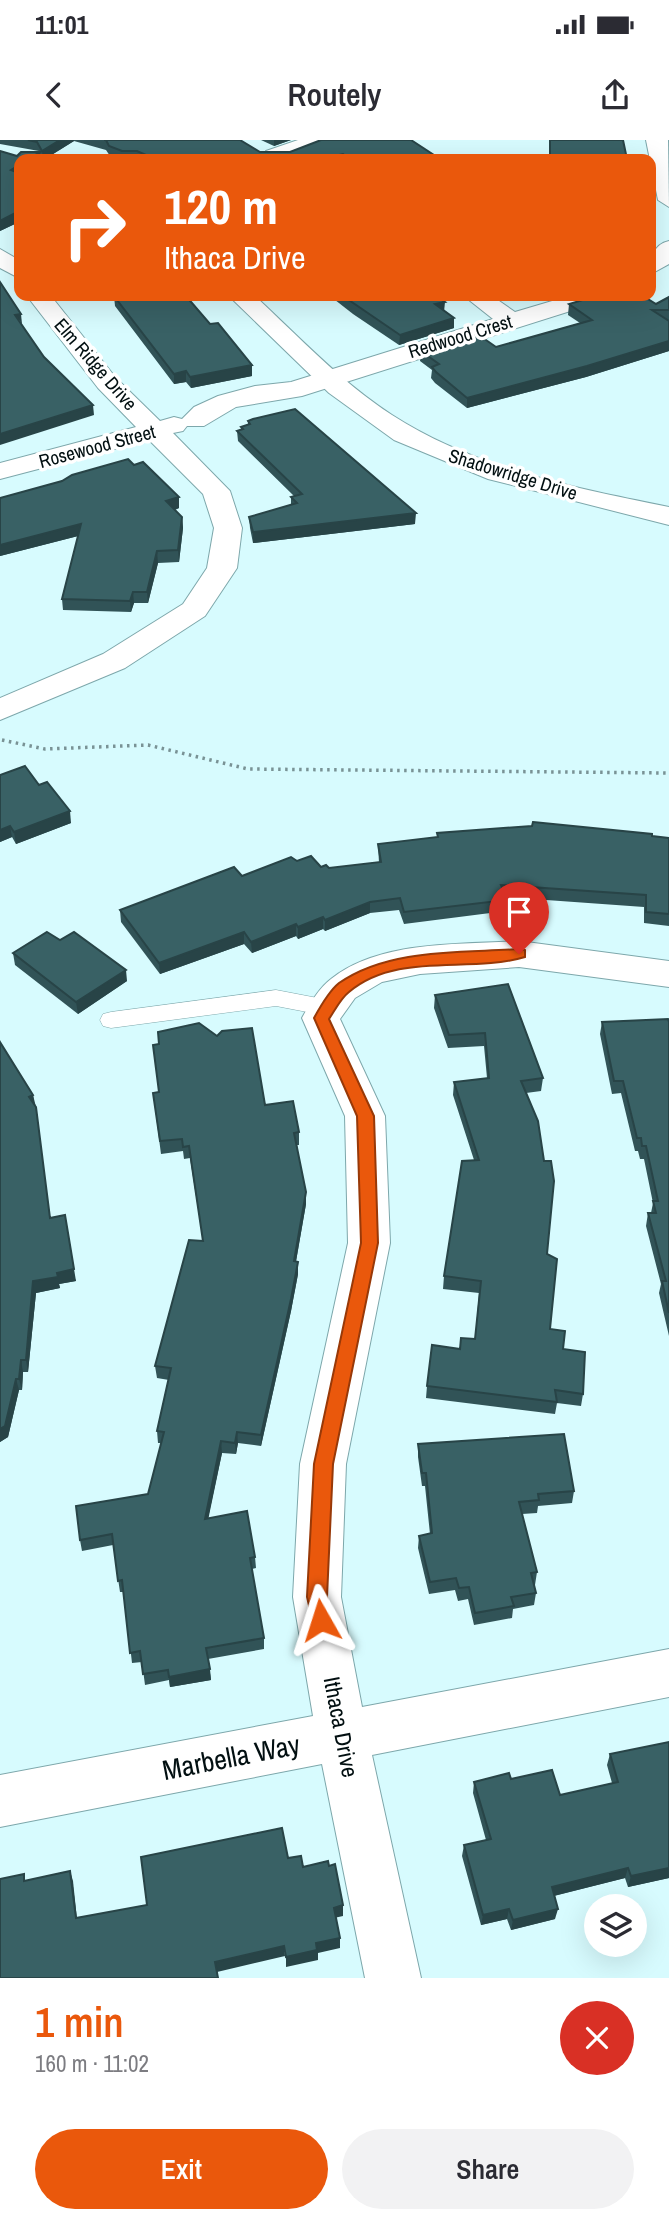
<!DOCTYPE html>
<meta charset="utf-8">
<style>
:root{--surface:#fff;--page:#f2f2f3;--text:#2b2b33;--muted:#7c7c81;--accent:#ea580c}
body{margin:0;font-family:"Archivo Narrow",sans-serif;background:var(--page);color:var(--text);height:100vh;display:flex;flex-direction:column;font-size:26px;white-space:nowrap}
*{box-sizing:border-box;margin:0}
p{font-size:23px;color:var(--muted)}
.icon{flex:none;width:38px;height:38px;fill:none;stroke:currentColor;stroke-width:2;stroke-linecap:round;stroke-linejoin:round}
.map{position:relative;height:1838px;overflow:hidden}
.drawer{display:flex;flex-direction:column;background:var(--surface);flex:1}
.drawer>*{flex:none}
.top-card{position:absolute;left:14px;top:14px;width:642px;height:147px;border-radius:14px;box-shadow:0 7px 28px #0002;background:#ea580c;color:#fff;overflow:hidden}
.buttons{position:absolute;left:584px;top:1754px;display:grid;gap:14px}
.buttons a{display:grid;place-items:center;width:63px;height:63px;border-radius:50%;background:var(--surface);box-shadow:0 7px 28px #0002;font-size:35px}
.pin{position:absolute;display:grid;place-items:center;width:60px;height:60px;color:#fff;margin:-72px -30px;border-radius:50% 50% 50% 0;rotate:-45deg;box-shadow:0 0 7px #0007}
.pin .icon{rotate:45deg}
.me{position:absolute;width:77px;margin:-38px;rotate:354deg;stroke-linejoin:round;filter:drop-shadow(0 0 5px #0008)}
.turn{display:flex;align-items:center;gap:24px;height:147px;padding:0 35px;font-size:32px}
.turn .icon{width:91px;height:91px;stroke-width:2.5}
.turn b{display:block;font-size:49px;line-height:60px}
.round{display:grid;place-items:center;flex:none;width:74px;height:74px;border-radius:37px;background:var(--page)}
.overview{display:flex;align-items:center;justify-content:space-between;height:119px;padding:0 35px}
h1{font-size:42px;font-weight:600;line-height:52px;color:var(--accent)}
.cta{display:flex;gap:14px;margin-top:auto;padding:14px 35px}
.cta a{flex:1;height:80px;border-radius:42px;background:var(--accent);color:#fff;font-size:28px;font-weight:600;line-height:80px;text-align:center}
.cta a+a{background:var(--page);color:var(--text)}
.status{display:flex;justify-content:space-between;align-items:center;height:49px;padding:0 35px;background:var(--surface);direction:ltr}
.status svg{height:19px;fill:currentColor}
header{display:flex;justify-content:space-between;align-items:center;height:91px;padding:0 35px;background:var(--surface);font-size:32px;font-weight:600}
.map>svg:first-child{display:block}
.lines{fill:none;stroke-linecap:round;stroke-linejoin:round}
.lane-casing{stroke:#7da7ab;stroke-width:1}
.street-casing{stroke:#7da7ab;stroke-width:2}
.secondary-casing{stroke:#7da7ab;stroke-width:2}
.path{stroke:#799295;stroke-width:3.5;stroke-dasharray:2.5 4.5;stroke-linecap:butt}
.lane{fill:#fff;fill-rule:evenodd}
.street{fill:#fff;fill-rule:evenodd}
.secondary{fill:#fff;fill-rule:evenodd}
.wall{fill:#315357}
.shaded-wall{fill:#284447}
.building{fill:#396165;stroke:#284447;stroke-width:2}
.route{fill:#ea580c;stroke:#983908;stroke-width:2}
.labels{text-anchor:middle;stroke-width:7;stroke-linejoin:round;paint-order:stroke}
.far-street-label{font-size:19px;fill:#020f11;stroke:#fff}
.street-label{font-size:23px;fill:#020f11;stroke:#fff}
.near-street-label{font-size:28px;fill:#020f11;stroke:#fff}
</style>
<div class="status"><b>11:01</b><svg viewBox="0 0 49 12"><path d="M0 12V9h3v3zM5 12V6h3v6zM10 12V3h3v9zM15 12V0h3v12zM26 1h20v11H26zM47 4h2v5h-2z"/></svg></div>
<header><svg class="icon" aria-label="back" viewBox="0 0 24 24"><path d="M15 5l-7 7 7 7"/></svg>Routely<svg class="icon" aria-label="share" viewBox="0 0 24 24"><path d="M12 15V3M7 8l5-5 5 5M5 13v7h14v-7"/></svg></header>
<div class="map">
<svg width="669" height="1838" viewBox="0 0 669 1838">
<rect width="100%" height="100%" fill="#d7fbfe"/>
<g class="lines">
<defs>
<polygon id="lane" points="276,850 328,860 336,862 339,868 336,874 328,876 276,866 111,888 103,886 100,880 103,874 111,872"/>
<g id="street">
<polygon points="298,0 329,0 326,5 285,19 265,19 263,16 266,11"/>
<polygon points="646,0 668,0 669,67 658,60"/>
<path d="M669,101v23l-18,10c0,-15 1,-29 18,-33z"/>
<polygon points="0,109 19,120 19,138 0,128"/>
<polygon points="27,156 51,156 116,238 160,281 174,277 182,279 194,267 218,256 255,246 291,242 493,179 464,156 492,156 515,172 569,156 605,156 602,161 302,256 236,267 204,286 187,286 183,291 173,293 230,351 242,388 237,428 205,476 125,528 0,580 0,558 103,514 183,464 207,428 214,388 203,354 149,300 0,339 0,323 136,287 98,248"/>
<path d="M519,801l150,20v26l-150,-20 -99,7 -38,8 -27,16 -15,21 45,97 5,127 -44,221 -5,133 21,110 307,-58v48l-297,58 49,223h-56l-43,-214 -322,63v-52l313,-59 -20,-119 7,-133 48,-221 -3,-127 -43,-98c7,-13 17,-30 29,-39 49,-39 128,-34 188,-38z"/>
</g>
<path id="secondary" d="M229,156h26c44,41 86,86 137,119 82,53 182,73 277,92v18l-181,-46 -94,-39 -65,-47z"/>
</defs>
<use href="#lane" class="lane-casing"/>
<use href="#street" class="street-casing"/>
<use href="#secondary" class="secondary-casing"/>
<polyline class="path" points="2,600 45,609 148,605 248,629 669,633"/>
<use href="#lane" class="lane"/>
<use href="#street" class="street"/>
<use href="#secondary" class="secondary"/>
</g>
<g class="wall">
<polygon points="0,0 240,0 260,12 290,12 440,19 118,19 110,16 106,10 74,1 45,19 42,19 41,15 41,19 19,19 19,82 0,91 0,11 17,16 39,11 0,4"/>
<polygon points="261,0 291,0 274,6"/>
<polygon points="114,156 210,184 252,225 252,236 191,248 186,242 174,244 115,166"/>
<polygon points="330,156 436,156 454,188 399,205 353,174"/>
<polygon points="669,157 669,180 667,180 669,181 669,211 586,237 467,268 435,243 431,238 432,230 420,221 421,211 496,207 580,183 568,175 569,164 656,164"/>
<polygon points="248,281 415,384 253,403 250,388 249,377 291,365 291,357 294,356 238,301 237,291 241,290 241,287 248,285"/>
<polygon points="134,325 179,357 179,368 175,370 182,377 183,388 179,422 158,423 148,463 134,463 131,472 63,470 62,459 78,396 0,416 0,358"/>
<polygon points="0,635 39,645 71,683 16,704 12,697 0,702"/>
<polygon points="437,693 669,698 669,786 644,783 644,767 505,757 507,760 506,771 404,784 399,770 370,773 325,791 323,789 298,799 296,796 252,813 244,804 160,834 121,782 120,770 297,721 329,728 379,723 378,704 437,697"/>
<polygon points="13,813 127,841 78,874 15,825"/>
<polygon points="435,855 543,938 541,951 526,953 547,1114 550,1189 563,1209 583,1254 581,1266 557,1263 555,1274 426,1258 427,1246 460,1209 475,1199 479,1153 443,1149 444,1136 474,1020 453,955 454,942 487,938 484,906 448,908 434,868"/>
<polygon points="602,882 669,882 669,1196 659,1153 661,1144 646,1086 648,1073 651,1073 653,1063 644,1019 640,1019 638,1011 635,1011 621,953 612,954 600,894"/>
<polygon points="153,953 265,965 299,992 299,1005 297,1005 306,1064 296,1121 298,1134 291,1171 261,1306 238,1303 236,1314 222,1313 208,1378 255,1417 256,1428 252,1429 264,1498 264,1509 208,1519 211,1540 170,1547 169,1540 145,1545 142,1522 132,1523 124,1452 120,1452 113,1405 82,1411 80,1400 148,1354 161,1303 158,1303 157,1291 169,1240 157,1238 155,1226 203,1101 190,1018 184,1019 183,1011 161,1014"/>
<polygon points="33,955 50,1077 76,1141 59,1144 60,1148 36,1153 28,1232 23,1232 22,1250 19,1250 8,1297 0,1302"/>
<polygon points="418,1304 574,1351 572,1363 538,1366 537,1373 522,1374 537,1432 535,1445 534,1445 536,1453 534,1465 513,1469 512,1478 474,1485 468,1459 458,1461 455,1450 429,1454 418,1408 419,1396 430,1394 425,1346 422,1346 418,1317"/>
<polygon points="610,1614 669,1738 628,1747 625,1738 554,1756 555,1779 511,1790 507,1779 481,1785 462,1716 464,1705 486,1700 473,1653 474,1642 511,1639 560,1655 612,1643 607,1625"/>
</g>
<g class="shaded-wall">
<polygon points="60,0 74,0 74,1 45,19 43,19 42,11"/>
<polygon points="274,0 291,0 274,6"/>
<polygon points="40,12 41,19 28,19"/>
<polygon points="343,14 343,19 322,19"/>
<polygon points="19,25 19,35 11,30"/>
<polygon points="17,72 19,82 0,91 0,81"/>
<polygon points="547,156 561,156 547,160"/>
<polygon points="445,162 444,172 435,164"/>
<polygon points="21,174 22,184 15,175"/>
<polygon points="454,178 454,188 399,205 400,195"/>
<polygon points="669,201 669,211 586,237 467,268 467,258"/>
<polygon points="252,225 252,236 191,248 190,237"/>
<polygon points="186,231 186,242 174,244 174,234"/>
<polygon points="93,265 94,275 0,305 0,294"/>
<polygon points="179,357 179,368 167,372 166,361"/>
<polygon points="416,373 415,384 253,403 253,392"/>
<polygon points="182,377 183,388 179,422 178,410"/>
<polygon points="81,384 82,395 0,416 0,405"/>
<polygon points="157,411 158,423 148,463 147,452"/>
<polygon points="133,452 134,463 131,472 130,461"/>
<polygon points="70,671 71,683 16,704 14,692"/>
<polygon points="10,686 12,697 0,702 0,690"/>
<polygon points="370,762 370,773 325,791 325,780"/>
<polygon points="323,777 323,789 298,799 298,787"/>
<polygon points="296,784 296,796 252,813 251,802"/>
<polygon points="244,792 244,804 160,834 159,823"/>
<polygon points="126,830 127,841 78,874 76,862"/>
<polygon points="33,955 36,967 29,957"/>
<polygon points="306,1052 306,1064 294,1133 294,1121"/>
<polygon points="298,1122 298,1134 291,1171 261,1306 261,1295"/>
<polygon points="74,1129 76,1141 59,1144 60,1148 36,1153 28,1232 26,1220 33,1141 57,1133"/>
<polygon points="21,1220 23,1232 22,1250 19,1239"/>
<polygon points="16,1239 19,1250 8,1297 0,1302 0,1303 0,1289"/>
<polygon points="237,1292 238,1303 236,1314 235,1303"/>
<polygon points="221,1301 222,1313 206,1390 205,1379"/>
<polygon points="210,1529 211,1540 170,1547 169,1537"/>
<polygon points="628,1728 625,1738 549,1757 552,1747"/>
<polygon points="669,1728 669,1738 628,1747 631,1736"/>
<polygon points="70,1731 73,1741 78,1789 76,1778"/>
<polygon points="343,1765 343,1776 334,1778 334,1768"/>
<polygon points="509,1769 507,1779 481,1785 483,1775"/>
<polygon points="558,1769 555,1779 511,1790 513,1780"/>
<polygon points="340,1798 340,1808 318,1813 318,1820 286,1827 286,1817 316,1803"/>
<polygon points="284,1806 285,1816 217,1832 215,1822"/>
</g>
<g class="building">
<polygon points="28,0 60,0 42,11 37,2"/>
<polygon points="104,0 240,0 260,12 290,12 321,0 411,0 440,19 350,19 343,14 322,19 155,19 137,11 122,11 109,6 106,0"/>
<polygon points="550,0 623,0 627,19 550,19"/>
<polygon points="0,11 17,16 21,12 40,12 28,19 19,19 19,25 11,30 19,33 19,73 17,72 0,81"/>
<polygon points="0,142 21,174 15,175 44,217 93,265 0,294"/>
<polygon points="114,156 186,156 210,184 218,183 252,225 190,237 186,231 174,234"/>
<polygon points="343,156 436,156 445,162 435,164 454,178 400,195"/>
<polygon points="596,156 643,156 656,164 669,157 669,170 652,170 669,181 669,201 587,226 467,258 436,232 432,227 439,224 421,211 476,193 496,207 592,180 569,164"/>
<polygon points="295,269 416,373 253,392 249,377 297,363 291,357 302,354 237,291 243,289 241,287 250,284 248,281 253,279"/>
<polygon points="128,319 134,325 143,322 179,357 166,361 182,377 178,410 157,411 147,452 133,452 130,461 62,459 81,384 0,405 0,358 62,341 72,335"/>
<polygon points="25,626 39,645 47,642 70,671 14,692 10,686 0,690 0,635"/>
<polygon points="533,682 652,694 652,696 669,698 669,774 646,772 646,755 501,745 507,760 404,772 400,758 370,762 325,780 323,777 298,787 296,784 251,802 244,792 159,823 120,770 234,727 242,736 291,717 297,721 311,716 321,727 326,725 329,728 381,722 378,704 438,697 437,693 532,686"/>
<polygon points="47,792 60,800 74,792 126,830 76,862 13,813"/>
<polygon points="508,844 543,938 521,941 538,981 544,1021 551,1021 554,1041 547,1114 557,1119 550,1189 565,1191 563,1209 585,1212 583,1254 555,1250 557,1262 427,1246 432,1205 460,1209 461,1198 475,1199 481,1141 444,1136 462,1021 479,1020 454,942 489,938 485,893 449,895 435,855"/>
<polygon points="668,879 669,882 669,1173 662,1141 666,1141 648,1073 656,1073 653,1061 658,1061 646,1006 642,1006 641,998 637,998 623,941 614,941 602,882"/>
<polygon points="199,883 217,896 222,891 252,888 265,965 293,961 299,992 294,993 306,1052 294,1121 298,1122 291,1159 261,1295 237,1292 235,1303 221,1301 205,1379 247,1371 255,1417 250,1418 264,1498 206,1508 210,1529 169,1537 168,1530 143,1534 140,1511 130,1513 122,1440 118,1441 112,1394 80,1400 76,1366 148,1354 164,1292 157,1291 171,1228 155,1226 189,1100 203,1101 189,1006 183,1007 182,999 160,1001 153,953 159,952 153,905 159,904 158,892"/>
<polygon points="0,902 33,955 29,957 36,967 50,1078 65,1075 74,1129 57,1133 58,1137 33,1141 26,1220 21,1220 19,1239 16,1239 5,1286 0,1289"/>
<polygon points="564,1294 574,1351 538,1354 539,1360 519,1362 537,1432 531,1433 536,1453 511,1457 514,1466 475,1473 469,1447 459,1448 456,1438 430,1442 419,1396 432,1393 426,1333 422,1333 418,1304"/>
<polygon points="669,1602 669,1728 631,1736 628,1728 552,1747 558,1769 513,1780 509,1769 483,1775 464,1705 491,1699 474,1642 509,1633 511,1639 552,1630 560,1655 618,1642 610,1614"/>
<polygon points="282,1688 288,1718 301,1716 303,1727 328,1721 329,1726 335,1724 343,1765 334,1768 340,1798 316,1803 317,1810 286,1817 284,1806 215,1822 218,1838 0,1838 0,1739 24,1734 24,1741 70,1731 76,1778 147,1765 141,1717"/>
</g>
<path class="route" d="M519,809l6,1v7c-57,17 -127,-6 -176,35 -8,6 -14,18 -20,27l45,97 4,127 -45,221 -6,133 4,23 -3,7 -7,3 -7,-3 -7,-30 7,-133 47,-221 -4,-127 -43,-98c6,-11 15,-27 25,-35 50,-35 122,-30 180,-34z"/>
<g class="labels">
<g class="far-street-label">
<text transform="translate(460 196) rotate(-17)" y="7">Redwood Crest</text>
<text transform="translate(96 224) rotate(49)" y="7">Elm Ridge Drive</text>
<text transform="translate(97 306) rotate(-15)" y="7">Rosewood Street</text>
<text transform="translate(513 334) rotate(17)" y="7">Shadowridge Drive</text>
</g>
<g class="street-label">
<text transform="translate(341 1587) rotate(79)" y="8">Ithaca Drive</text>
</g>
<g class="near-street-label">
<text transform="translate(231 1617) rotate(-11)" y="10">Marbella Way</text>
</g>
</g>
</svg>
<div class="buttons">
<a><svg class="icon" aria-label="layers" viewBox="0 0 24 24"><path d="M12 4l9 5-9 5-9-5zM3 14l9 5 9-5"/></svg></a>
</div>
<div class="pin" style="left:519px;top:814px;background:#d93025"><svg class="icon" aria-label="arrive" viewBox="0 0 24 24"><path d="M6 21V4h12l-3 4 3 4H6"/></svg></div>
<svg class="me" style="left:321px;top:1480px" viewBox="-20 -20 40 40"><path d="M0-17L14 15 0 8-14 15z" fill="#ea580c" stroke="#fff" stroke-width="4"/></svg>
<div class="top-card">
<div class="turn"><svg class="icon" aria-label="right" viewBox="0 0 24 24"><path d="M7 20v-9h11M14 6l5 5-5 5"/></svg><div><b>120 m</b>Ithaca Drive</div></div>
</div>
</div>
<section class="drawer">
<div class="overview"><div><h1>1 min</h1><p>160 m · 11:02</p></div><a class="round" style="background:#d93025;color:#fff"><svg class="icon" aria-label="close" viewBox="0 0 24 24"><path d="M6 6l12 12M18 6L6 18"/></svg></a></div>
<div class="cta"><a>Exit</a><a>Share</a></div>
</section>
